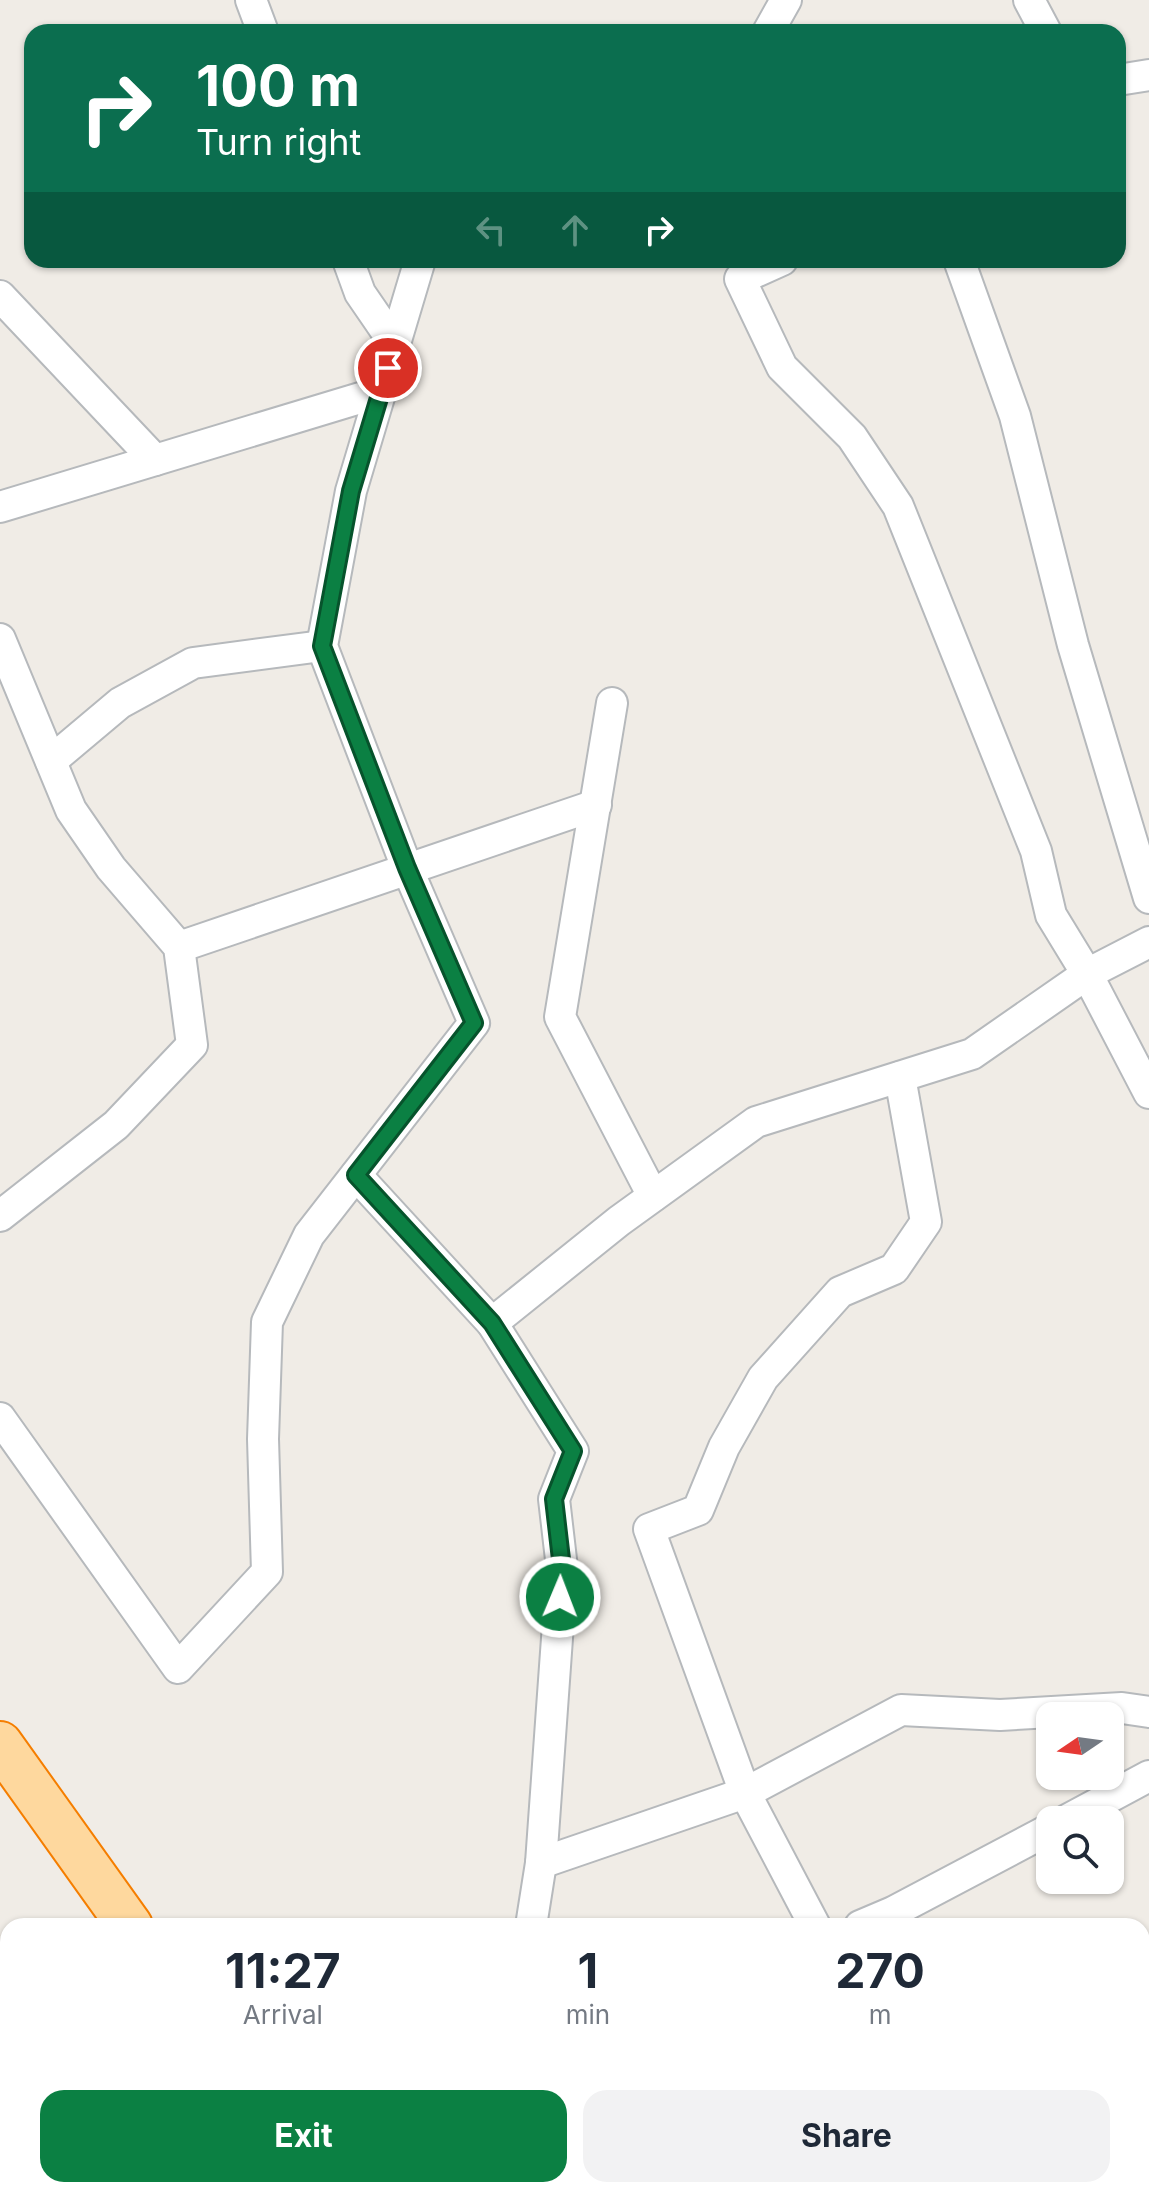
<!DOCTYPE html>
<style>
:root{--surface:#fff;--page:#f2f2f3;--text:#1f2937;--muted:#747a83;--accent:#0b8043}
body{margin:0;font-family:Inter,sans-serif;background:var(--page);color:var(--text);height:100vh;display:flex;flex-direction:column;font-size:30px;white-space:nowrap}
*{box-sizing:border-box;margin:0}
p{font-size:26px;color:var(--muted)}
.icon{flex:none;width:44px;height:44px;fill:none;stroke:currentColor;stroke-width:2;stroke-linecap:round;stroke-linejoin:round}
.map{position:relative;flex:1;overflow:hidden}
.drawer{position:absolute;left:0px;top:1918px;width:1150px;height:280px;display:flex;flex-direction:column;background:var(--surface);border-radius:24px 24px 0 0;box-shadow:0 2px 6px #0004}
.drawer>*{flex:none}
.banner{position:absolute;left:24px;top:24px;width:1102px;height:244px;border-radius:24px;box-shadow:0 2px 6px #0004;background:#0b6e4f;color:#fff;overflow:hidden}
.needle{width:52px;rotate:257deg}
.tools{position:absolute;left:1036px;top:1702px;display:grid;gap:16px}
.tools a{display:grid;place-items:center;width:88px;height:88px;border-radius:16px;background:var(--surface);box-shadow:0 2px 6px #0004;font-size:40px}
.pin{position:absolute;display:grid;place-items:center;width:68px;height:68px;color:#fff;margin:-34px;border:4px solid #fff;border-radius:50%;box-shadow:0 2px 8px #0007}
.me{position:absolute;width:88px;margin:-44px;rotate:1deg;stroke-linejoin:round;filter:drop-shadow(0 0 6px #0008)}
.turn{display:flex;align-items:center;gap:28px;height:168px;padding:0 40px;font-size:36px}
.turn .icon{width:104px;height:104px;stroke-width:2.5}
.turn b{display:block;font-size:56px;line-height:68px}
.lanes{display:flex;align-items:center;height:76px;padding:0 40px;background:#0003;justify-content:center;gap:40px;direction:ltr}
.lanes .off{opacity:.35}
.eta{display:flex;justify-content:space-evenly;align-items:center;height:136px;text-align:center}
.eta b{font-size:48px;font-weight:700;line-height:56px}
.cta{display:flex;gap:16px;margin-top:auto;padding:16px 40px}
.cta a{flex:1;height:92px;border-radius:24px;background:var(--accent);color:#fff;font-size:32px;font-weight:700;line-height:92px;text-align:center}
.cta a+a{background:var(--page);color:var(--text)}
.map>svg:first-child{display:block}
.building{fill:#cdc9c5;stroke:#d5cdc4;stroke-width:2}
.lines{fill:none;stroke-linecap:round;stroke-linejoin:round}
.minor-casing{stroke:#b6b9bc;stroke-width:34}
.trunk-casing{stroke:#f57e00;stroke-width:48}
.minor{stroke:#fff;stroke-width:30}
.trunk{stroke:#fed89e;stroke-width:44}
.route-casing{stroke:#07532c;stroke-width:20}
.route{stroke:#0b8043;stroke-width:14}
</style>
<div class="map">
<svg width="1149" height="2198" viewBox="0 0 1149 2198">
<rect width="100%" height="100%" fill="#f0ece6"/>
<polygon class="building" points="1149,1970 1149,2100 1142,2077 1142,1971"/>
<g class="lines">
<defs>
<g id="minor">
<polyline points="251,0 263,32"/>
<polyline points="1029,0 1046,32"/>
<polyline points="768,32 786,0"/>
<polyline points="1118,80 1149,75"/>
<polyline points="348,260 360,293 395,344"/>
<polyline points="782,260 740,279 782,367 852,437 898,506 1036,851 1051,915 1087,974 1149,1093"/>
<polyline points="959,260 1015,416 1073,645 1149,898"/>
<polyline points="0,296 155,460"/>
<polyline points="0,507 380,392"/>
<polyline points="0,639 71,810 111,868 179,947 192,1045 116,1125 0,1216"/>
<polyline points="612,703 560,1017 653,1196"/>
<polyline points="51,761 120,703 193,663 322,646"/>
<polyline points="179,947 596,805"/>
<polyline points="356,1175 492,1323 573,1451 554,1499 562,1568 541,1863 531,1926"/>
<polyline points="492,1323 619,1221 756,1122 972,1054 1087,974 1149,942"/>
<polyline points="0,1418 178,1668 267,1572 263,1439 267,1322 309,1235 474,1023 407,868 322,646 351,491 420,260"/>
<polyline points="1067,1820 1149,1776"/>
<polyline points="541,1863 745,1793 901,1710 1000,1715 1122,1708 1149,1712"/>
<polyline points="815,1926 745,1793 649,1529 698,1510 724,1447 763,1378 840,1292 894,1269 926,1222 900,1077"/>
<polyline points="860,1926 893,1912 1050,1829"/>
<polyline points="0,1999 8,1993"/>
<polyline points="659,2190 666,2198"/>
<polyline points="931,2190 934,2198"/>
<polyline points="249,2198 267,2190"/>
<polyline points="633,2198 636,2190"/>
</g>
<g id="trunk">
<polyline points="0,1744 130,1926"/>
<polyline points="287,2190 292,2198"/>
</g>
</defs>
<use href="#minor" class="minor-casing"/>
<use href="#trunk" class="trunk-casing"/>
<use href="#minor" class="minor"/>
<use href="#trunk" class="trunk"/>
</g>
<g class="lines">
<defs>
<polyline id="route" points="388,368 351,491 322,646 407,868 474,1023 356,1175 492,1323 573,1451 554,1499 562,1568 560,1597"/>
</defs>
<use href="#route" class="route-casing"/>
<use href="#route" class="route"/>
</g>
</svg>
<div class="tools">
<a><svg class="needle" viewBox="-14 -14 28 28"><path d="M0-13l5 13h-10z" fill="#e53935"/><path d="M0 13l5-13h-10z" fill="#747a83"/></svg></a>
<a><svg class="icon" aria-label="search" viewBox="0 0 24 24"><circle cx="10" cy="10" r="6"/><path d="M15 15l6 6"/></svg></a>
</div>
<div class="pin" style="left:388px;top:368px;background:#d93025"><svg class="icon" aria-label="arrive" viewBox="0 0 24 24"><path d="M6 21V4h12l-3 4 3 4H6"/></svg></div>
<svg class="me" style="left:560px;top:1597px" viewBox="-20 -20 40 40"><circle r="17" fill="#0b8043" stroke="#fff" stroke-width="3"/><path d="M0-11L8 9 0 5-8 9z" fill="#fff"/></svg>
<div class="banner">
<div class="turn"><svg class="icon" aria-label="right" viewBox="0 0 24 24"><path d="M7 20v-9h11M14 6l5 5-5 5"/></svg><div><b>100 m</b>Turn right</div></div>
<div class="lanes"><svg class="icon off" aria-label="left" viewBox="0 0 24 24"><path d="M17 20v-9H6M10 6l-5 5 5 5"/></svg><svg class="icon off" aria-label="ahead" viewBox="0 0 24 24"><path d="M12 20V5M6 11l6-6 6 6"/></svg><svg class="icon" aria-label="right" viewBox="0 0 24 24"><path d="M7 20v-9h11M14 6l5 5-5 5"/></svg></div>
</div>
<section class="drawer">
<div class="eta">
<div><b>11:27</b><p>Arrival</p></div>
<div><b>1</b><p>min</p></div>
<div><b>270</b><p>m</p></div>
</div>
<div class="cta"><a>Exit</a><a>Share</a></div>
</section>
</div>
